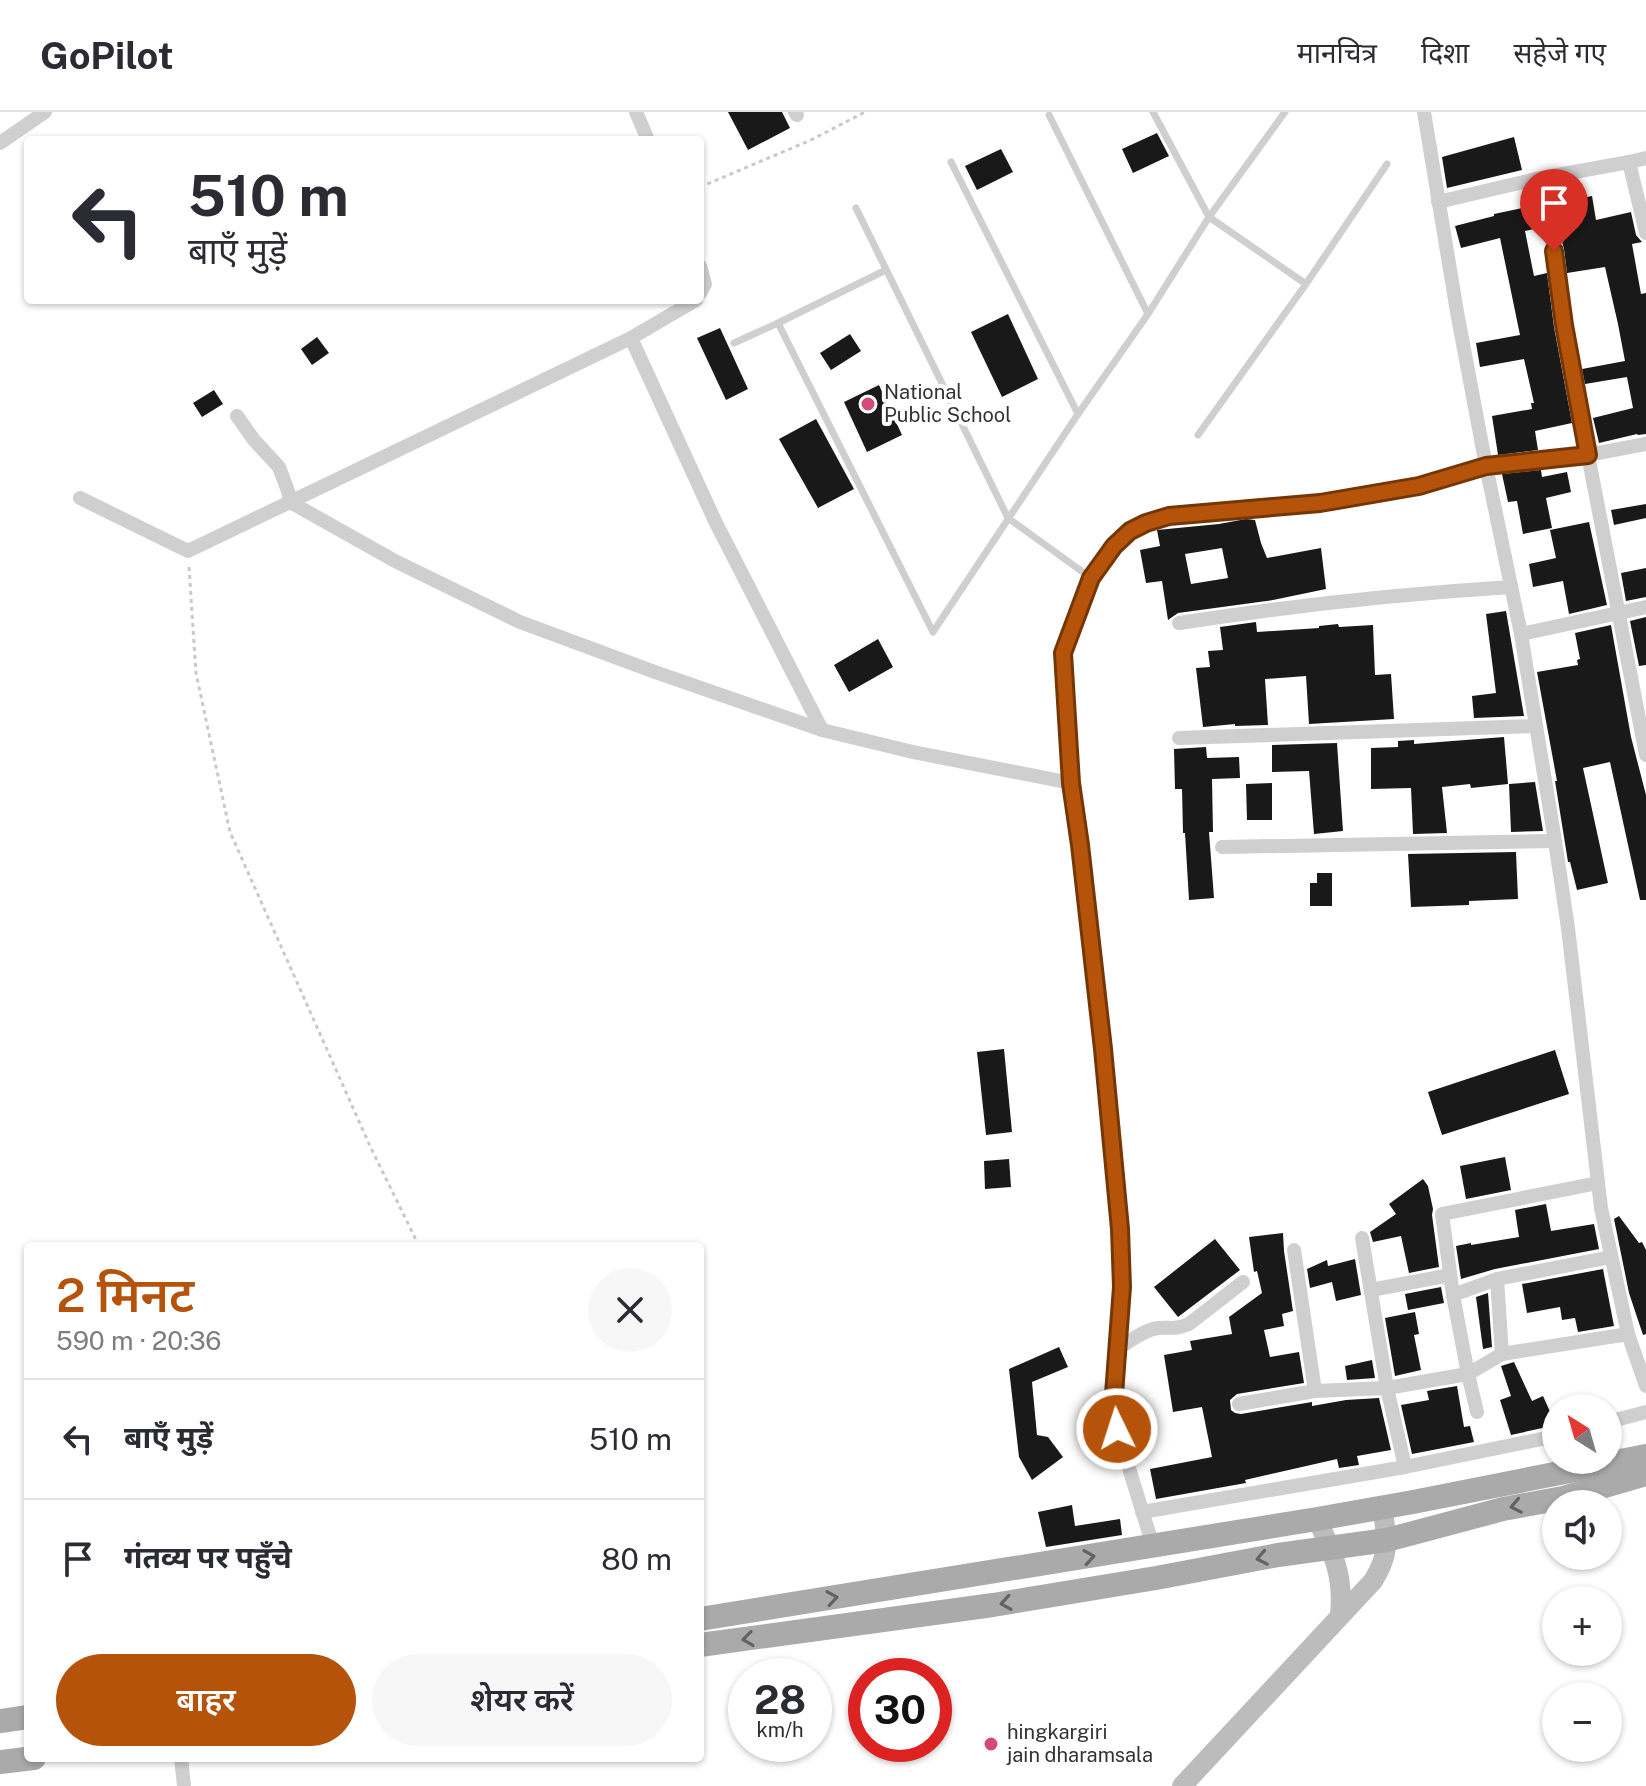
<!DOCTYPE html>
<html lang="hi">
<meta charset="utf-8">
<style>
:root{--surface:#fff;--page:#f7f7f7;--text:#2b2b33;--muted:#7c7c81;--line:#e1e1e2;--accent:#b45309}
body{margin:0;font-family:"Public Sans","Noto Sans Devanagari",sans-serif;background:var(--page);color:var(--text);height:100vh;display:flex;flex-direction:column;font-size:30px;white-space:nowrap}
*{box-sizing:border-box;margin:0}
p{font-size:26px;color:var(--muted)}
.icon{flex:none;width:44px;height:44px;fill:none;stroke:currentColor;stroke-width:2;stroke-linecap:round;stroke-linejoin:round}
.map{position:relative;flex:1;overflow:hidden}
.sheet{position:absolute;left:24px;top:1130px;width:680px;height:520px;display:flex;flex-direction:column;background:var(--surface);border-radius:8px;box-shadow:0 2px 6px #0004}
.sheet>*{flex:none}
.guide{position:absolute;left:24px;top:24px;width:680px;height:168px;border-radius:8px;box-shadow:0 2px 6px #0004;background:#fff;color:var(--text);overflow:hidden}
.needle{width:52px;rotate:323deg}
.tools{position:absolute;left:1542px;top:1282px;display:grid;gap:16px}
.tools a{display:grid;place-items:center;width:80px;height:80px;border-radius:50%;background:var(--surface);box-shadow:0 2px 6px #0004;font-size:40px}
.speed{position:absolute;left:728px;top:1546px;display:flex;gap:16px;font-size:40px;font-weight:700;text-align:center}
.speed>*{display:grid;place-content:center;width:104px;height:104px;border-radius:50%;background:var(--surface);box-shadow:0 2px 6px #0004;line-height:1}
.speed small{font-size:20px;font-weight:400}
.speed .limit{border:12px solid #d22;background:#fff;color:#111}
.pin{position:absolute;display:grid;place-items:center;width:68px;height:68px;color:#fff;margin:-82px -34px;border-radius:50% 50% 50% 0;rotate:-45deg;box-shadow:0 0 8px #0007}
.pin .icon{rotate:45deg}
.me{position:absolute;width:88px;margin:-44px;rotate:356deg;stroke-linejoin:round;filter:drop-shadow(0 0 6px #0008)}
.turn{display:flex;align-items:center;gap:28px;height:168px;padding:0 32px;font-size:36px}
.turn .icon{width:104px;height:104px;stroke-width:2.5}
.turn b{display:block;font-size:56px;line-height:68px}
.round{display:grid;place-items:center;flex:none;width:84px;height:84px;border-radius:42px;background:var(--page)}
.head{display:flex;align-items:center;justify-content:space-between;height:136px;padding:0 32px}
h1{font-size:48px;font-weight:600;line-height:60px;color:var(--accent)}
.button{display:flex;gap:16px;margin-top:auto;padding:16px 32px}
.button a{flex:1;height:92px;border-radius:48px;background:var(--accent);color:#fff;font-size:32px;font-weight:600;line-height:92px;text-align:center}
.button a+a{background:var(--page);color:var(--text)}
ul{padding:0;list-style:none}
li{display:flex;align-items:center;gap:24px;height:120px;padding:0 32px;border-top:2px solid var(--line)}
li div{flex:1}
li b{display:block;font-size:30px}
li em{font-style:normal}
header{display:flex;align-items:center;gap:48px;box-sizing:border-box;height:112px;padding:0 40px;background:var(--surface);border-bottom:2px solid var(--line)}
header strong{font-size:38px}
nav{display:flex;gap:44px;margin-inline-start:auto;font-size:28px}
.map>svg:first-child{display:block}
.building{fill:#191919;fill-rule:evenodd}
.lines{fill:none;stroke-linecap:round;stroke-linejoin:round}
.path{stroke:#c9c9c9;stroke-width:3;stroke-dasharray:4 4;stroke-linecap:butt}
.lane{stroke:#cfcfcf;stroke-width:7}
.street{stroke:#cfcfcf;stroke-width:14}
.secondary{stroke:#bcbcbc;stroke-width:20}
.primary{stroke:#aaa;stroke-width:24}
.oneway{stroke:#626262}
.route-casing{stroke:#753606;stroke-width:20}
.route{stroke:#b45309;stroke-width:14}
.poi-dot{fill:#d34a78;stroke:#fff;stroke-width:3}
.labels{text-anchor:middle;stroke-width:8;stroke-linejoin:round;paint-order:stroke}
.poi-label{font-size:20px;fill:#323232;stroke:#fff;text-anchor:start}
</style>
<header>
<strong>GoPilot</strong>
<nav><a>मानचित्र</a><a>दिशा</a><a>सहेजे गए</a></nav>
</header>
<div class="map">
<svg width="1646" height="1674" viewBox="0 0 1646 1674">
<rect width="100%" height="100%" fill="#fff"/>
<g class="building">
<polygon points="728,0 782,0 790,16 748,38"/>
<polygon points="1157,21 1169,44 1133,61 1122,37"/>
<polygon points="1514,25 1522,58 1447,76 1442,45"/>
<polygon points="1001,37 1013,60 977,78 965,54"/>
<polygon points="1592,84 1596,108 1631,100 1636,123 1642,130 1632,132 1641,182 1646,181 1646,322 1638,323 1637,322 1599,331 1593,306 1633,296 1627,265 1585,272 1582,257 1625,249 1618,212 1605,155 1567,161 1564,137 1552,92"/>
<polygon points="1532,94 1538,116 1525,119 1534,164 1547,161 1554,215 1572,311 1535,319 1538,338 1498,343 1492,304 1532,297 1531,291 1534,291 1524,247 1480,255 1476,231 1520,223 1500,126 1461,136 1455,114 1494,104 1494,102"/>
<polygon points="1008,202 1038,267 1002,285 971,220"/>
<polygon points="720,216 748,277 726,288 697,226"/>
<polygon points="850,222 861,239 831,258 820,241"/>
<polygon points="317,225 329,241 312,253 301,237"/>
<polygon points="879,273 902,323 867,340 844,290"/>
<polygon points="214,278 223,292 202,305 193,291"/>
<polygon points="816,307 854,377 818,396 779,327"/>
<polygon points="1541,358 1542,365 1567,360 1571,380 1546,386 1552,416 1523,422 1517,389 1508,390 1502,362"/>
<polygon points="1646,392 1646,406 1614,413 1611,398"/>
<path d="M1246,407l9,1 6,23 6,15 54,-10 5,41 -53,11 -95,13 -10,7 -6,-39 -16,2 -6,-33 20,-4 -3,-16 62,-6zM1222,436l6,30 -37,6 -6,-30z"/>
<polygon points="1589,410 1607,493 1569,502 1563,469 1533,475 1529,452 1556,446 1550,418"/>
<polygon points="1646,456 1646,485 1626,489 1621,461"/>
<polygon points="1506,499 1524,604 1474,606 1472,584 1496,581 1486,502"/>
<polygon points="1646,505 1646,553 1639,554 1630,509"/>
<polygon points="1256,510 1257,520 1319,516 1319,514 1338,512 1339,515 1373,513 1375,563 1391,562 1394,607 1309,612 1306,564 1265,567 1268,613 1235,614 1235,612 1203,615 1196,556 1210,555 1208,539 1223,538 1220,515"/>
<polygon points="1611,513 1631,625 1646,683 1646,788 1640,788 1610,650 1583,656 1608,771 1577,778 1570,750 1568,750 1555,669 1557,669 1537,560 1578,553 1577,548 1580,547 1575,521"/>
<polygon points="878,527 893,555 849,580 834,553"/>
<polygon points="1504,625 1508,672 1471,676 1470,672 1442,675 1447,721 1413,722 1411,676 1371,677 1371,636 1398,635 1398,629 1414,628 1414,632"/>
<polygon points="1337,631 1343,719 1314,722 1309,659 1272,660 1272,633"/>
<polygon points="1206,635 1207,646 1239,645 1240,666 1212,667 1213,720 1209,720 1214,786 1189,788 1185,721 1183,721 1182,677 1175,677 1174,637"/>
<polygon points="1535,670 1543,719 1511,720 1509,672"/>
<polygon points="1272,671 1272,708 1247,708 1246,672"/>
<polygon points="1516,740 1518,787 1469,789 1469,793 1411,795 1408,742"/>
<polygon points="1317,761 1332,761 1332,794 1310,794 1310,771 1317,771"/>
<polygon points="1004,937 1012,1020 986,1023 977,940"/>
<polygon points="1555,938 1569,982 1442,1023 1428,980"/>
<polygon points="1505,1045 1511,1078 1466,1087 1460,1054"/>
<polygon points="1009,1047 1011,1075 985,1077 984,1049"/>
<polygon points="1423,1067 1428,1074 1433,1097 1432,1103 1439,1155 1409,1161 1401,1124 1373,1130 1370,1120 1396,1102 1389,1092"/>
<polygon points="1546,1092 1551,1119 1594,1112 1599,1137 1495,1157 1461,1167 1456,1134 1471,1131 1471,1133 1519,1125 1515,1098"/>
<polygon points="1619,1104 1639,1131 1642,1130 1646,1138 1646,1222 1643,1223 1629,1181 1614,1107"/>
<polygon points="1283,1121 1284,1139 1293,1199 1282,1202 1284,1214 1264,1218 1270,1245 1299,1240 1304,1271 1237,1282 1230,1288 1231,1298 1235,1301 1241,1302 1312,1290 1312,1294 1346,1288 1379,1286 1391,1338 1357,1344 1359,1353 1339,1356 1337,1347 1245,1368 1246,1371 1156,1387 1150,1357 1212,1345 1202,1295 1173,1300 1164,1243 1192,1238 1190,1229 1232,1222 1229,1205 1262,1181 1257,1159 1254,1160 1249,1125"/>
<polygon points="1215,1127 1240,1158 1178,1205 1154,1175"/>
<polygon points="1355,1147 1361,1183 1336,1189 1332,1170 1310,1176 1307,1157 1327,1148 1328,1154"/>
<polygon points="1603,1157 1614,1214 1578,1220 1575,1206 1562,1208 1560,1195 1527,1201 1522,1172"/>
<polygon points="1441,1175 1444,1191 1408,1198 1405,1182"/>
<polygon points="1488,1181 1492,1235 1483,1237 1476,1185"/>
<polygon points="1415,1200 1419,1222 1414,1223 1421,1258 1395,1264 1385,1206"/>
<polygon points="1059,1235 1068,1255 1032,1270 1037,1323 1048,1325 1063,1345 1032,1368 1019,1345 1009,1257"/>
<polygon points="1372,1248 1375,1266 1347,1268 1345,1254"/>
<polygon points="1514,1250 1532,1289 1543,1284 1556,1313 1511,1323 1500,1288 1511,1284 1501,1254"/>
<polygon points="1457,1274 1464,1315 1470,1314 1474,1330 1412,1342 1401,1293 1429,1288 1427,1279"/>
<polygon points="1072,1393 1075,1414 1120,1407 1122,1423 1046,1435 1038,1400"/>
</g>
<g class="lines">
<g class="path">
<polyline points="700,75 811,28 865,0"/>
<polyline points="189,455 196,561 230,720 370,1034 419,1134"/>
</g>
<g class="lane">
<polyline points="1153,0 1209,105 1306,172"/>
<polyline points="1049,3 1148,202"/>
<polyline points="951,50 1078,302"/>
<polyline points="856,96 1008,406 1091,466"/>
<polyline points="778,211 933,520 1078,302 1148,202 1209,105 1285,0"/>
<polyline points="734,231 778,211 886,158"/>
<polyline points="1198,323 1306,172 1387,52"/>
<polyline points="1071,671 1063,541 1091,466 1114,434 1130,419 1146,411 1169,404 1320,391 1419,374 1486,354"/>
</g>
<g class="street">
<polyline points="636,0 648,28"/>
<polyline points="795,0 797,3"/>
<polyline points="1424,0 1457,200 1486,354 1521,522 1555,729 1568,816 1601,1096 1628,1222 1646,1274"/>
<polyline points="0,31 45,0"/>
<polyline points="1646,46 1629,50 1646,121"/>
<polyline points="1536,67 1554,139 1564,213 1588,343 1646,643"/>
<polyline points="1438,90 1536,67 1629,50"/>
<polyline points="700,154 705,172 700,181"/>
<polyline points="631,226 715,409 822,618"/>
<polyline points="237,304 254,328 279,355 288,379 290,390 631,226 696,188"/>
<polyline points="1486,354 1588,343 1646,332"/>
<polyline points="80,386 188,439 290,390 395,449 520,510 655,560 822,618 913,640 1071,671 1080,733 1106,966 1120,1117 1122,1175 1114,1282 1117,1317 1153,1434"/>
<path d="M1179,511c110,-17 220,-29 332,-36"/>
<polyline points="1521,522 1646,495"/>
<polyline points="1179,626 1536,614"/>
<polyline points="1222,735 1555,729"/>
<polyline points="1362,1126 1387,1276 1405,1355"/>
<polyline points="1294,1138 1315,1279"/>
<polyline points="1497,1167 1502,1242"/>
<polyline points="1371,1178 1450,1163"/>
<polyline points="1453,1183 1442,1102 1598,1071"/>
<path d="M1117,1237c12,-7 26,-19 41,-21 14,-1 16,2 31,-4l54,-42"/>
<polyline points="1239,1292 1315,1279 1387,1276 1468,1262 1502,1242 1628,1222"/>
<polyline points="1477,1300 1468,1262 1453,1183 1497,1167 1611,1145"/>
<polyline points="1608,1310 1646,1300"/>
<polyline points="1142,1400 1405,1355 1556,1324"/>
<polyline points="181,1646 184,1674"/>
</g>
<g class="secondary">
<path d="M1317,1407c16,34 27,56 23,96"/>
<path d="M1182,1674l191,-205c18,-29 14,-42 9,-75"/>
</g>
<g class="primary">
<polyline points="700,1507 1317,1407 1413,1390 1646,1344"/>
<polyline points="700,1533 993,1493 1156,1466 1278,1443 1387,1428 1503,1397 1563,1386 1646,1362"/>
<polyline points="0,1609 28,1605"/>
<polyline points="0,1650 34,1646"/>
</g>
</g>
<defs><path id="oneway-chevron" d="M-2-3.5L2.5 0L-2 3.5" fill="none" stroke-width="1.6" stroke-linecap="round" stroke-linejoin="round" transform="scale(2)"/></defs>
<g class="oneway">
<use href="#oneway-chevron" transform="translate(1516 1394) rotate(169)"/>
<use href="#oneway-chevron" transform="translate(1089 1445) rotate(-9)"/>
<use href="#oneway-chevron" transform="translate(1262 1446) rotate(169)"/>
<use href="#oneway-chevron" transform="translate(832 1486) rotate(-9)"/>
<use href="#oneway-chevron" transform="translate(1006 1491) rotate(171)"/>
<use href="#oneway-chevron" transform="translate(748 1527) rotate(172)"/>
</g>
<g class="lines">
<defs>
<polyline id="route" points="1117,1317 1114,1282 1122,1175 1120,1117 1103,937 1080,733 1071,671 1063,541 1091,466 1114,434 1130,419 1146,411 1169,404 1320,391 1419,374 1486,354 1588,343 1564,213 1554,139"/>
</defs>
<use href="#route" class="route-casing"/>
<use href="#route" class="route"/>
</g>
<g class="poi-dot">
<circle cx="868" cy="292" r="8"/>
<circle cx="991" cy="1632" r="8"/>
</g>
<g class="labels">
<g class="poi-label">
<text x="884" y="287">National<tspan x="884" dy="23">Public School</tspan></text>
<text x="1007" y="1627">hingkargiri<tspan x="1007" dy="23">jain dharamsala</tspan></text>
</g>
</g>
</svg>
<div class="tools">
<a><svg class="needle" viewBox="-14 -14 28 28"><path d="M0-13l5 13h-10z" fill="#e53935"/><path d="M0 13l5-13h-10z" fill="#7c7c81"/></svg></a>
<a><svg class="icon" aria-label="sound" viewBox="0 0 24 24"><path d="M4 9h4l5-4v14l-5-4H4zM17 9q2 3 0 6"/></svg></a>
<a>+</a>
<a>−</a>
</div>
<div class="speed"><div>28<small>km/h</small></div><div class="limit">30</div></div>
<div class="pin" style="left:1554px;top:139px;background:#d93025"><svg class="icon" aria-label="arrive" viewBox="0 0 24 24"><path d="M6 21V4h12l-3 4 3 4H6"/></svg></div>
<svg class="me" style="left:1117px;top:1317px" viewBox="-20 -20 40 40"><circle r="17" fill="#b45309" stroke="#fff" stroke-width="3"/><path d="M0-11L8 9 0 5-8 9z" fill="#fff"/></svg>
<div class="guide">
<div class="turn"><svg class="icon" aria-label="left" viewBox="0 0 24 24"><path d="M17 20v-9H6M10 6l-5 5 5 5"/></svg><div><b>510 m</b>बाएँ मुड़ें</div></div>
</div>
<section class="sheet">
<div class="head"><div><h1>2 मिनट</h1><p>590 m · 20:36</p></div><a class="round"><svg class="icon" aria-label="close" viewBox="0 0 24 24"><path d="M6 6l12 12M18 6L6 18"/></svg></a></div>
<ul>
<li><svg class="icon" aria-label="left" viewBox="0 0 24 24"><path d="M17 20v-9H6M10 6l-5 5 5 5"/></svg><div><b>बाएँ मुड़ें</b></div><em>510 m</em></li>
<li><svg class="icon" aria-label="arrive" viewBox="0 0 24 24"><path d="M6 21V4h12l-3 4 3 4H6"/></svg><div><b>गंतव्य पर पहुँचे</b></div><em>80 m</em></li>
</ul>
<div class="button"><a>बाहर</a><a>शेयर करें</a></div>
</section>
</div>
